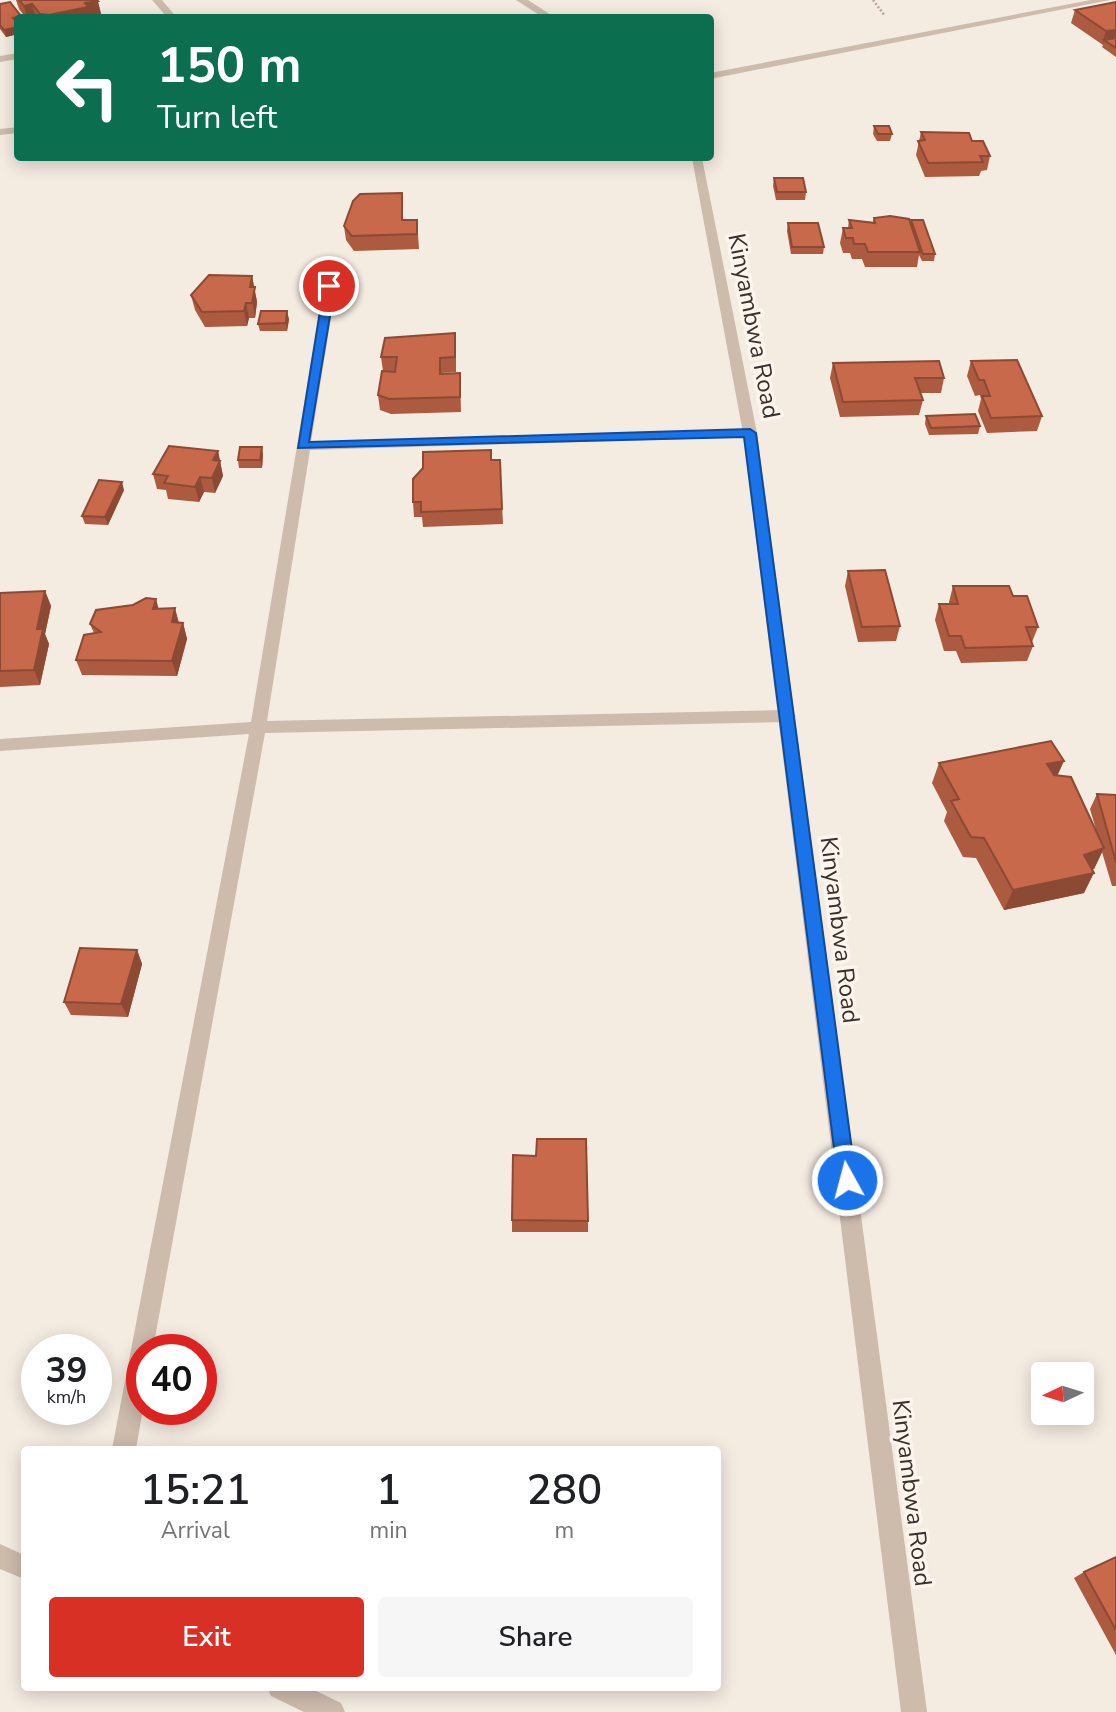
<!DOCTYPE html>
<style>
:root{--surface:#fff;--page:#f6f6f6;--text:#202124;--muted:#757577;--accent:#d93025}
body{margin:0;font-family:"Nunito Sans",sans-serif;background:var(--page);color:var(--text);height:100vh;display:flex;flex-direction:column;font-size:26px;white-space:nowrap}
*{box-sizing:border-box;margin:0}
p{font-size:23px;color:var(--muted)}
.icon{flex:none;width:38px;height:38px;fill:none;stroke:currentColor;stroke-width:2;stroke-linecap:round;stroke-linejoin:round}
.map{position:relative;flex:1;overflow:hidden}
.details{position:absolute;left:21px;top:1446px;width:700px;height:245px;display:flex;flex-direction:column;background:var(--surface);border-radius:7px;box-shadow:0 4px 18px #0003}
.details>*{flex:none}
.guide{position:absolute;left:14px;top:14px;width:700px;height:147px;border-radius:7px;box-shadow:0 4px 18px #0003;background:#0b6e4f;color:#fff;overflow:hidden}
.needle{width:46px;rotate:266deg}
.controls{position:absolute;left:1031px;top:1362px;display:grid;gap:14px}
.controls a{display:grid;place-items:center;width:63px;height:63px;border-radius:7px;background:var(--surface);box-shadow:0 4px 18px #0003;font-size:35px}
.speed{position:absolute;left:21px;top:1334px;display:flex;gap:14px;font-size:35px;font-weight:700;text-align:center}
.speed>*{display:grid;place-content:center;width:91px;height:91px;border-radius:50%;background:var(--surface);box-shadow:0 4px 18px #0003;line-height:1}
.speed small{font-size:18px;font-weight:400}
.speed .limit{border:10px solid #d22;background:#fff;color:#111}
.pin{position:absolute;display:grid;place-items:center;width:60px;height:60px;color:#fff;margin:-30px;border:4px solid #fff;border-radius:50%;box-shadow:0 2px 7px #0007}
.me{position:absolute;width:77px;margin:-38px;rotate:353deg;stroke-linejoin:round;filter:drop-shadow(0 0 5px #0008)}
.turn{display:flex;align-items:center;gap:24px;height:147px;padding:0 28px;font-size:32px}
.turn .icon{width:91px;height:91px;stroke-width:2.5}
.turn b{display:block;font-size:49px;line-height:60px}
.eta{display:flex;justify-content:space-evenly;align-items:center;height:119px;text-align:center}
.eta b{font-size:42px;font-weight:600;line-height:49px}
.action{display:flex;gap:14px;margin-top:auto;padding:14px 28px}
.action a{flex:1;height:80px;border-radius:7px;background:var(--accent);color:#fff;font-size:28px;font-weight:600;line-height:80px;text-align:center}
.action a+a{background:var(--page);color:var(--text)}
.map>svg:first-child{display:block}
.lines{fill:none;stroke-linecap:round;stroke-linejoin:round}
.path{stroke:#b9a596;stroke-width:2.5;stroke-dasharray:2 2;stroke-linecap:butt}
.service{fill:#cdbbac;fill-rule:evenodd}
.minor{fill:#cdbbac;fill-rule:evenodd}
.tertiary{fill:#cdbbac;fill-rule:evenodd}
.wall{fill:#ac5a40}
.shaded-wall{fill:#8c4a34}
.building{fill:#c8694b;stroke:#8c4a34;stroke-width:2}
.route{fill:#1a73e8;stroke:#114b97;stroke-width:2}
.labels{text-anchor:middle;stroke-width:7;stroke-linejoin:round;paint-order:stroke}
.street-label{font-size:24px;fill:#3b302b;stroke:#fbf5ee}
</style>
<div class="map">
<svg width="1116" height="1712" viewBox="0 0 1116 1712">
<rect width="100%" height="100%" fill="#f4ebe1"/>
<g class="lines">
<polyline class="path" points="873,0 885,16"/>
<polygon class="service" points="18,127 18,133 0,135 0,129"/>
<g class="minor">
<polygon points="152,0 162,0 177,18 168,18"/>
<polygon points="1091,0 1110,0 710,79 710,73"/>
<polygon points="18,53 18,59 0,62 0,56"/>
<polygon points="334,256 340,260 311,442 750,429 757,433 750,437 310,450 267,721 788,710 796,716 788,722 265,733 153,1349 142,1349 143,1409 136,1449 112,1449 249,734 0,751 0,739 251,722 328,260"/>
<polygon points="0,1544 24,1555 24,1579 0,1569"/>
<polygon points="267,1687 308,1687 341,1703 345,1712 304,1712 271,1696"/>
</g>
<g class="tertiary">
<polygon points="516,0 528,0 556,18 544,18"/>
<polygon points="692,158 702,158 757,433 927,1712 901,1712 743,433"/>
</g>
</g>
<g class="wall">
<polygon points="16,0 97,0 101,14 91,16 91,18 26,18 19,9"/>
<polygon points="1116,2 1116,57 1102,47 1103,45 1071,23 1075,10"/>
<polygon points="0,4 18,18 18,34 6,37 0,29"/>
<polygon points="874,126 892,134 890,141 877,141 873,134"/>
<polygon points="921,132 972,141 990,156 987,170 981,171 979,176 925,177 916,155"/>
<polygon points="774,178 806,192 805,200 776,200 773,186"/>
<polygon points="402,193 403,220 418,234 419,249 354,251 346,240 344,226"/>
<polygon points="874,218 910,224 911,220 935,254 934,261 922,261 919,255 917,267 865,267 862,259 852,259 850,253 843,253 840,243 843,228 848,228 849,220 873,222"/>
<polygon points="788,223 824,247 823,254 791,254 787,231"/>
<polygon points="252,276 257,302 255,318 249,318 247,326 205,327 195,310 191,295"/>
<polygon points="289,319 287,331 260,331 258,324"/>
<polygon points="456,348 456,372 441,373 441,374 460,373 461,412 391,414 380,410 378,395 383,371 381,357"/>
<polygon points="971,361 1042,416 1037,431 987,433 978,411 981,399 980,395 975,396 967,376"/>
<polygon points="833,363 944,378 941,393 920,393 923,400 919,415 840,417 830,378"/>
<polygon points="926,416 980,426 978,434 929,435 925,424"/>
<polygon points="218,451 223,476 215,493 204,492 199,502 168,499 166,490 157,489 153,474"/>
<polygon points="263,454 262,468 239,468 238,460"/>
<polygon points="491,460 500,460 503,524 423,527 422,517 414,517 413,502"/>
<polygon points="124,490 108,525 85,524 82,516"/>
<polygon points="848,571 900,626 896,641 858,642 845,586"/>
<polygon points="953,586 1013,596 1038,627 1032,642 1031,642 1033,646 1027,661 961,663 956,651 944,651 935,620 939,604 949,604 949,602"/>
<polygon points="45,591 51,606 45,634 49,644 40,685 0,687 0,593"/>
<polygon points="159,609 179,623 183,623 187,639 177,676 82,675 76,660 94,633 90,624"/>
<polygon points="939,763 1057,776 1097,833 1090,809 1097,794 1116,795 1116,886 1112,886 1102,852 1094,869 1092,869 1084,893 1004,910 976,858 963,857 944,821 947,812 932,783"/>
<polygon points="137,950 142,964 128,1017 71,1015 64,1002"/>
<polygon points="536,1156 588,1221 588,1232 512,1232 512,1220"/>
<polygon points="1116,1557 1116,1655 1074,1578 1084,1572"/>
</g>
<g class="shaded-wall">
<polygon points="98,1 101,14 91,16 91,18 50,18 49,15 85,3"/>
<polygon points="32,4 36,18 27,18 24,6"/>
<polygon points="18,27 18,34 6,37 4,30"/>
<polygon points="1116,30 1116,43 1104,40 1102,45 1106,31"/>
<polygon points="402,193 403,207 403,235 402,220"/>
<polygon points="252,276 257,302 255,318 250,287"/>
<polygon points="246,303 249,318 247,326 244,311"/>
<polygon points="287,311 289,319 287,331 286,323"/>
<polygon points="262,447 263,454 262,468 260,460"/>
<polygon points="218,451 223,476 215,493 212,478 213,460"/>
<polygon points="200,477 204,492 199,502 195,487"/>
<polygon points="122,482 124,490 108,525 105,517"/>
<polygon points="45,591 51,606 45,634 49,644 40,685 34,670 37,629"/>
<polygon points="156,599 160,614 153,609"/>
<polygon points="175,608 179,623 172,622"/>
<polygon points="183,623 187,639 177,676 172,661"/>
<polygon points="1064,761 1055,781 1047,764"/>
<polygon points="1104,848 1094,869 1074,876 1084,855"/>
<polygon points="1094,873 1084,893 1004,910 1013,890"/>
<polygon points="137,950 142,964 128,1017 121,1004"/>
</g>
<g class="building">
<polygon points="19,0 97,0 98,1 85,3 88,7 49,15 40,14 32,4 24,6"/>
<polygon points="10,2 21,16 13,18 18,23 18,27 4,30 0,25 0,4"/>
<polygon points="1116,2 1116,30 1106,31 1075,10"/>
<polygon points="1116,38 1116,48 1104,40"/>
<polygon points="874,126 889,126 892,134 878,134"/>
<polygon points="921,132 969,133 972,141 983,141 990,156 980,156 983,162 928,163 918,141 925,140"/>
<polygon points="774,178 803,178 806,192 777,192"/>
<polygon points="402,193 402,220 417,220 417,234 352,236 344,226 353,201 360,194"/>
<polygon points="890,216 909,219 920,252 868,252 865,244 854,244 853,238 846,238 843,228 852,228 849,220 875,223 874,218"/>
<polygon points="911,220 923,220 935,254 923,254"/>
<polygon points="788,223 818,223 824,247 792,247"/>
<polygon points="209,275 252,276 250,287 255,287 252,303 246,303 244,311 202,312 191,295"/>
<polygon points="261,311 287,311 286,323 258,324"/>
<polygon points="455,333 455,357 440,358 440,374 460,373 460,397 389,399 378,395 382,371 395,372 397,357 381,357 385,338"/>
<polygon points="1017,360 1042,416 991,418 982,396 990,396 984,380 979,380 971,361"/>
<polygon points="939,361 944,378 915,378 923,400 843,402 833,363"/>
<polygon points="975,414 980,426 931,428 926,416"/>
<polygon points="169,446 218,451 213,460 220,461 212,478 200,477 195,487 164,483 168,476 153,474"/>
<polygon points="240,447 262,447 260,460 238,460"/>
<polygon points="491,450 491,460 500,460 502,509 421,512 421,502 413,502 413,479 423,468 423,452"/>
<polygon points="99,480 122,482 105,517 82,516"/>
<polygon points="885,570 900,626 862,627 848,571"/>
<polygon points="953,586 1009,586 1013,596 1027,596 1038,627 1026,627 1033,646 965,648 961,636 949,636 939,604 958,604"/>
<polygon points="45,591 37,629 43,629 34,670 0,671 0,593"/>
<polygon points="146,598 156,599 153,609 175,608 172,622 183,623 172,661 76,660 84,635 101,632 90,624 96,610 133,605"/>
<polygon points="1051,741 1064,761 1047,764 1054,775 1071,777 1104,848 1084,855 1094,873 1013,890 984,838 971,837 951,801 959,799 939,763"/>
<polygon points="1097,794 1116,795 1116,862"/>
<polygon points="80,948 137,950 121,1004 64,1002"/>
<polygon points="537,1139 586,1139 588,1221 512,1220 513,1155 536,1156"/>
<polygon points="1116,1557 1116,1630 1084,1572"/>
</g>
<polygon class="route" points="329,283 335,286 309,442 750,429 756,433 856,1180 854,1186 847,1188 840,1186 838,1180 744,437 298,448 324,286"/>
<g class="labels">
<g class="street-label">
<text transform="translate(754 326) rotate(79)" y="8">Kinyambwa Road</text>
<text transform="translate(840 930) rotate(83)" y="8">Kinyambwa Road</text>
<text transform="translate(912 1493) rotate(83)" y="8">Kinyambwa Road</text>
</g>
</g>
</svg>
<div class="controls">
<a><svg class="needle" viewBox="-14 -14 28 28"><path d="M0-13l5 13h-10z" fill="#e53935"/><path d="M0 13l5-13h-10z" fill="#757577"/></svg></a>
</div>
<div class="speed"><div>39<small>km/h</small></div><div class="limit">40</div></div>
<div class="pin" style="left:329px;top:286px;background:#d93025"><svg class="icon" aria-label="arrive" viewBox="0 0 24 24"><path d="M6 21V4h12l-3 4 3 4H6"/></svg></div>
<svg class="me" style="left:847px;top:1180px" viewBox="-20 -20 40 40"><circle r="17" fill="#1a73e8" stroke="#fff" stroke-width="3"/><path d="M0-11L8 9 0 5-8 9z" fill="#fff"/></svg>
<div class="guide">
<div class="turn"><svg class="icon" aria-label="left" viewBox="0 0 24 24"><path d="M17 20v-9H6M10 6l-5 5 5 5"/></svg><div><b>150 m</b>Turn left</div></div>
</div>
<section class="details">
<div class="eta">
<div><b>15:21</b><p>Arrival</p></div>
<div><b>1</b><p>min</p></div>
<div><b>280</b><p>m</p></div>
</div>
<div class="action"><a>Exit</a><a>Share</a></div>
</section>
</div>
